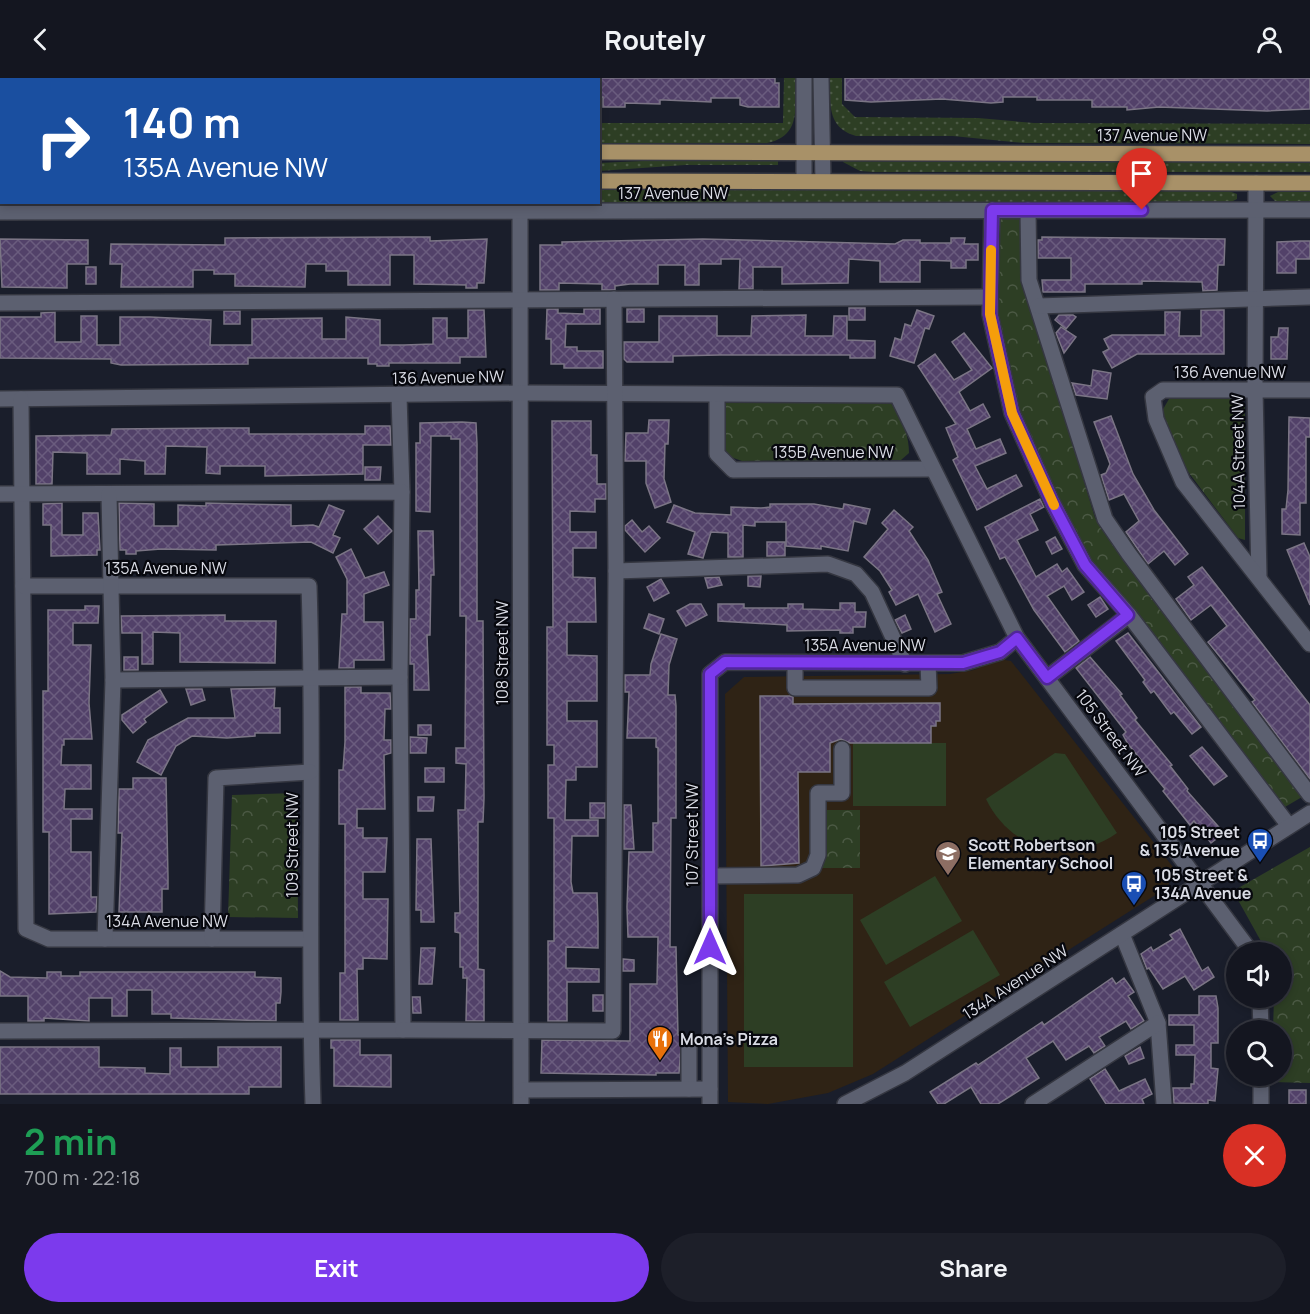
<!DOCTYPE html>
<meta charset="utf-8">
<style>
:root{--surface:#141620;--page:#1d1f29;--text:#f1f3f6;--muted:#9d9fa5;--line:#33353e;--accent:#7c3aed}
body{margin:0;font-family:Manrope,sans-serif;background:var(--page);color:var(--text);height:100vh;display:flex;flex-direction:column;font-size:22px;white-space:nowrap}
*{box-sizing:border-box;margin:0}
p{font-size:20px;color:var(--muted)}
.icon{flex:none;width:33px;height:33px;fill:none;stroke:currentColor;stroke-width:2;stroke-linecap:round;stroke-linejoin:round}
.map{position:relative;height:1026px;overflow:hidden}
.panel{display:flex;flex-direction:column;background:var(--surface);flex:1}
.panel>*{flex:none}
.banner{position:absolute;left:0px;top:0px;width:600px;height:126px;box-shadow:0 3px 9px #0003,0 0 0 2px var(--line);background:#1a4fa0;color:#fff;overflow:hidden}
.tools{position:absolute;left:1226px;top:864px;display:grid;gap:12px}
.tools a{display:grid;place-items:center;width:66px;height:66px;border-radius:50%;background:var(--surface);box-shadow:0 3px 9px #0003,0 0 0 2px var(--line);font-size:30px}
.pin{position:absolute;display:grid;place-items:center;width:51px;height:51px;color:#fff;margin:-62px -26px;border-radius:50% 50% 50% 0;rotate:-45deg;box-shadow:0 0 6px #0007}
.pin .icon{rotate:45deg}
.me{position:absolute;width:66px;margin:-33px;rotate:0deg;stroke-linejoin:round;filter:drop-shadow(0 0 4px #0008)}
.turn{display:flex;align-items:center;gap:21px;height:126px;padding:0 24px;font-size:27px}
.turn .icon{width:78px;height:78px;stroke-width:2.5}
.turn b{display:block;font-size:42px;line-height:51px}
.round{display:grid;place-items:center;flex:none;width:63px;height:63px;border-radius:32px;background:var(--page)}
.headline{display:flex;align-items:center;justify-content:space-between;height:102px;padding:0 24px}
h1{font-size:36px;font-weight:700;line-height:45px;color:#1e9e55}
.action{display:flex;gap:12px;margin-top:auto;padding:12px 24px}
.action a{flex:1;height:69px;border-radius:36px;background:var(--accent);color:#fff;font-size:24px;font-weight:700;line-height:69px;text-align:center}
.action a+a{background:var(--page);color:var(--text)}
header{display:flex;justify-content:space-between;align-items:center;height:78px;padding:0 24px;background:var(--surface);font-size:27px;font-weight:700}
.map>svg:first-child{display:block}
.education{fill:#2f2315}
.grass{fill:url(#grass-dots)}
.park{fill:url(#park-crowns)}
.pitch{fill:#2d3e24}
.building{fill:url(#building-cross-hatch);stroke:#7b7585;stroke-width:1.5}
.lines{fill:none;stroke-linecap:round;stroke-linejoin:round}
.minor-casing{stroke:#353741;stroke-width:18}
.major-casing{stroke:#353741;stroke-width:18}
.minor{stroke:#5c6070;stroke-width:15}
.major{stroke:#a89168;stroke-width:15}
.route-casing{stroke:#51269a;stroke-width:15}
.route{stroke:#7c3aed;stroke-width:10}
.slow{stroke:#f59e0b;stroke-width:10}
.labels{text-anchor:middle;stroke-width:4.5;stroke-linejoin:round;paint-order:stroke}
.street-label{font-size:16px;fill:#dadce5;stroke:#07080e}
.poi-label{font-size:16px;font-weight:bold;fill:#dadce5;stroke:#07080e;text-anchor:start}
</style>
<header><svg class="icon" aria-label="back" viewBox="0 0 24 24"><path d="M15 5l-7 7 7 7"/></svg>Routely<svg class="icon" aria-label="person" viewBox="0 0 24 24"><circle cx="12" cy="8" r="4"/><path d="M4 21q1-7 8-7t8 7"/></svg></header>
<div class="map">
<svg width="1310" height="1026" viewBox="0 0 1310 1026">
<defs>
<pattern id="grass-dots" width="8" height="8" patternUnits="userSpaceOnUse" patternTransform="scale(1.5)"><rect width="8" height="8" fill="#2d3e24"/><path d="M2 2h.1M6 6h.1" fill="none" stroke="#4b5944" stroke-width="1.8" stroke-linecap="round"/></pattern>
<pattern id="park-crowns" width="20" height="18" patternUnits="userSpaceOnUse" patternTransform="scale(1.5)"><rect width="20" height="18" fill="#2d3e24"/><path d="M2 6a3 3 0 1 1 6 0M12 15a3 3 0 1 1 6 0" fill="none" stroke="#4b5944"/></pattern>
<pattern id="building-cross-hatch" width="8" height="8" patternUnits="userSpaceOnUse" patternTransform="scale(1.5)"><rect width="8" height="8" fill="#524169"/><path d="M0 0l8 8M0 8l8-8" fill="none" stroke="#6a5c7e"/></pattern>
</defs>
<rect width="100%" height="100%" fill="#1a1e2b"/>
<polygon class="education" points="998,581 1011,583 1173,789 1168,809 873,996 828,1015 768,1026 728,1024 725,616 744,599 950,596 974,592"/>
<g class="grass">
<path d="M784,0h11c0,28 7,58 -28,65h-168v-20h184z"/>
<path d="M830,0h12v26l13,13 123,1 56,5 276,1v20l-286,-1 -71,-7h-97c-29,-8 -26,-32 -26,-58z"/>
<polygon points="710,80 778,80 778,87 685,87 599,93 598,85"/>
<polygon points="1310,81 1310,94 873,94 860,93 843,84 843,82"/>
<polygon points="0,109 2,124 499,125 0,128"/>
<polygon points="599,110 1226,112 1237,116 1237,121 1227,126 543,125 598,124"/>
<polygon points="1282,112 1310,112 1310,126 1277,125 1270,118"/>
</g>
<g class="park">
<polygon points="996,137 1023,137 1026,211 1095,440 1302,719 1273,736 1098,494 1061,430 1019,332 996,230"/>
<polygon points="1169,321 1234,321 1245,326 1245,462 1238,460 1186,391 1162,333"/>
<path d="M879,322l15,5c9,13 15,33 15,48l-8,7 -159,1 -14,-5 -8,-13 3,-39 6,-3z"/>
<polygon points="297,715 298,840 228,839 232,717"/>
<rect x="821" y="732" width="39" height="58"/>
<polygon points="1310,769 1310,1005 1272,1004 1272,998 1281,998 1281,952 1273,952 1274,920 1281,920 1281,874 1267,874 1233,813"/>
</g>
<g class="pitch">
<rect x="853" y="665" width="93" height="63"/>
<path d="M1055,675l10,1 52,79c-47,33 -106,18 -131,-34z"/>
<polygon points="935,798 962,843 886,887 860,842"/>
<rect x="744" y="816" width="109" height="173"/>
<polygon points="973,852 1000,897 910,949 884,904"/>
</g>
<g class="building">
<polygon points="598,0 775,0 775,5 779,5 779,29 748,29 740,27 740,20 711,20 711,24 665,22 660,22 660,26 625,25 625,29 603,29 603,19 598,19"/>
<polygon points="845,0 1310,0 1310,31 1267,33 1159,29 1127,32 1127,29 1092,29 1092,22 1037,22 1037,19 1003,19 1003,24 991,25 942,21 871,24 845,22"/>
<polygon points="405,159 430,159 430,163 487,161 484,205 477,205 477,210 466,210 466,207 414,206 414,177 390,177 390,207 348,207 348,193 326,193 326,186 306,186 305,209 235,208 235,196 214,196 214,192 193,192 193,209 121,209 122,186 110,186 111,166 225,167 225,160"/>
<polygon points="1042,159 1225,161 1224,187 1218,187 1217,212 1203,213 1202,204 1142,203 1142,206 1085,206 1085,214 1043,214 1042,202 1071,202 1071,180 1038,180 1038,162 1042,162"/>
<polygon points="951,160 965,160 964,166 978,166 978,182 966,182 966,190 951,190 951,183 920,182 920,204 880,204 880,183 849,181 848,205 782,206 782,189 753,189 753,211 739,211 740,181 721,181 721,186 699,186 699,207 685,207 685,187 658,187 658,206 630,206 615,208 615,212 602,212 602,206 559,205 559,212 540,212 540,167 562,167 562,164 703,161 895,166 903,162 920,162 920,165 951,165"/>
<polygon points="0,161 88,162 88,186 67,186 67,210 2,209"/>
<polygon points="1300,163 1310,163 1310,181 1296,181 1296,195 1277,195 1277,164"/>
<rect x="86" y="189" width="10" height="17"/>
<rect x="849" y="230" width="16" height="12"/>
<polygon points="547,231 558,231 558,235 584,236 584,231 600,231 600,246 566,246 565,269 577,269 577,273 603,273 603,290 564,290 564,286 551,286 551,261 546,261"/>
<rect x="627" y="231" width="17" height="13"/>
<polygon points="468,232 484,232 486,279 460,279 460,285 389,285 389,288 377,288 377,286 368,286 368,280 248,280 248,286 121,287 111,285 111,281 0,280 0,239 41,239 41,235 55,234 55,264 81,264 81,238 97,238 97,267 120,267 120,239 150,239 211,242 210,267 252,267 252,241 322,240 322,261 346,261 346,239 380,242 380,267 404,267 433,266 433,240 447,240 447,260 468,260"/>
<polygon points="917,232 934,238 929,251 925,250 914,285 890,278 895,260 901,262 905,246 911,248"/>
<polygon points="1201,232 1224,232 1224,276 1137,276 1112,290 1103,274 1109,271 1104,261 1112,257 1165,257 1165,234 1180,234 1179,258 1201,258"/>
<rect x="224" y="233" width="16" height="13"/>
<polygon points="806,237 805,258 833,258 834,238 847,238 847,262 875,263 875,280 850,280 850,277 720,277 673,278 673,284 627,284 624,281 624,264 659,264 659,238 717,238 717,258 751,258 752,238"/>
<polygon points="1059,237 1073,237 1076,239 1066,251 1055,242"/>
<polygon points="1061,249 1076,259 1064,275 1056,255"/>
<polygon points="1279,250 1288,250 1287,281 1271,281 1271,259 1278,259"/>
<polygon points="964,255 992,290 959,314 970,333 983,326 990,339 967,351 976,371 1000,361 1006,375 975,388 987,411 1016,397 1022,408 977,432 953,382 958,379 946,350 956,346 918,288 935,276 954,302 972,292 952,264"/>
<polygon points="1093,292 1111,295 1107,321 1076,317 1072,305 1091,308"/>
<polygon points="1111,338 1133,396 1154,432 1188,476 1175,487 1164,473 1148,486 1126,454 1139,443 1124,416 1109,422 1101,397 1106,395 1110,386 1094,344"/>
<polygon points="1289,339 1310,340 1310,359 1306,359 1306,425 1300,425 1300,457 1282,456 1282,431 1286,431 1288,412"/>
<polygon points="649,342 669,342 668,366 665,366 664,401 671,424 655,430 646,405 646,383 625,383 626,355 648,355"/>
<polygon points="552,343 591,343 591,377 597,377 597,406 606,406 606,421 595,421 595,434 570,433 570,454 596,454 596,470 573,470 573,499 595,500 596,544 567,544 567,577 597,578 597,623 567,623 567,643 597,643 597,689 576,689 576,702 566,702 565,742 598,742 598,758 572,758 571,804 573,815 597,815 598,845 598,870 566,869 566,890 599,891 599,904 567,904 567,943 548,943 548,863 554,863 554,740 548,740 548,687 554,687 554,667 547,667 547,549 553,549"/>
<polygon points="462,344 476,345 477,366 477,543 483,543 484,720 483,744 478,744 478,891 484,892 484,943 466,943 467,900 463,900 463,889 460,889 460,855 455,854 455,835 460,835 458,732 465,732 466,686 456,685 456,670 465,670 466,538 460,538 460,361 451,361 451,358 431,358 430,434 416,433 416,365 420,365 420,345"/>
<polygon points="365,348 390,348 391,367 363,367 363,396 265,398 265,388 220,388 220,396 206,395 207,369 166,368 165,396 145,396 145,383 120,381 120,396 87,396 87,375 53,374 52,406 36,406 36,358 111,357 112,351 225,350 249,350 249,356 365,356"/>
<polygon points="365,389 381,389 380,402 365,402"/>
<polygon points="1040,421 1044,429 1030,436 1038,452 1017,462 1036,499 1057,486 1062,494 1067,490 1084,514 1072,522 1064,508 1047,518 1079,563 1065,574 1034,532 1005,479 1000,481 985,449"/>
<polygon points="62,425 62,457 83,457 83,435 98,435 100,472 97,472 97,477 51,478 51,447 43,447 43,426"/>
<polygon points="119,425 154,426 154,448 178,448 178,427 206,428 206,425 291,427 291,448 313,447 319,449 329,427 344,433 333,457 340,460 333,475 311,464 216,467 216,472 161,471 136,473 136,476 126,476 126,472 120,472"/>
<polygon points="770,426 814,426 843,431 844,426 870,431 866,446 854,443 848,473 821,468 821,471 786,468 786,444 755,444 755,448 743,447 743,479 728,479 728,455 711,454 703,480 688,476 695,454 667,444 674,427 695,435 731,437 731,429 761,430 770,429"/>
<polygon points="894,432 913,449 909,453 928,482 942,514 937,516 951,546 935,554 918,516 896,527 889,514 892,512 880,493 864,479 888,451 882,445"/>
<polygon points="378,438 392,453 378,466 364,451"/>
<polygon points="632,442 642,454 649,448 660,460 645,474 625,452 625,448"/>
<polygon points="418,453 433,453 434,497 431,497 430,557 427,557 429,612 414,612 414,586 410,586 410,541 416,541 416,512 419,512"/>
<polygon points="1055,459 1062,471 1052,476 1046,464"/>
<rect x="767" y="464" width="18" height="14"/>
<polygon points="1304,465 1310,479 1310,527 1287,472"/>
<polygon points="351,471 365,500 384,494 389,507 364,516 364,544 383,544 384,582 354,582 354,590 339,590 342,536 347,536 347,501 336,479"/>
<polygon points="1202,489 1310,627 1310,701 1252,624 1255,622 1208,564 1227,548 1211,527 1191,542 1176,521 1194,507 1188,499"/>
<polygon points="748,498 761,498 760,509 748,508"/>
<polygon points="719,499 722,507 708,510 705,500"/>
<polygon points="661,501 669,515 654,523 647,509"/>
<polygon points="1100,519 1108,531 1096,539 1088,527"/>
<polygon points="840,525 855,525 855,534 866,534 865,549 853,549 853,555 840,555 840,552 787,553 787,547 718,543 718,526 744,526 744,530 788,530 788,526 803,526 803,531 840,532"/>
<polygon points="690,526 701,526 707,537 686,548 677,533"/>
<polygon points="85,528 99,528 98,545 73,545 73,567 91,567 89,625 92,661 64,661 64,667 62,667 61,687 91,687 91,711 65,711 64,731 92,731 92,741 71,741 71,774 91,774 91,819 97,819 96,834 49,836 49,754 43,754 43,613 48,613 48,532 85,532"/>
<polygon points="649,536 664,541 659,556 644,550"/>
<polygon points="225,537 225,543 276,543 275,585 180,584 180,555 153,554 153,586 142,586 142,555 122,555 121,538"/>
<polygon points="905,537 911,551 902,555 895,542"/>
<polygon points="1128,555 1201,649 1192,656 1174,634 1171,636 1154,613 1151,615 1143,604 1145,602 1116,563"/>
<polygon points="661,556 677,561 669,587 668,617 675,617 676,628 676,740 671,740 670,869 676,869 678,957 682,957 679,995 656,995 656,997 541,995 542,962 630,963 630,906 657,906 658,859 628,859 627,829 629,774 653,774 653,745 658,745 658,670 656,669 656,660 627,660 629,614 625,614 625,597 650,597 651,586"/>
<rect x="124" y="579" width="14" height="13"/>
<polygon points="1090,579 1122,616 1120,617 1137,640 1135,642 1172,687 1170,688 1188,711 1187,713 1224,755 1211,765 1194,743 1190,747 1163,713 1165,711 1128,666 1123,657 1126,654 1076,590"/>
<polygon points="345,609 361,609 361,615 390,615 391,631 385,631 384,662 391,662 391,675 384,677 385,731 357,731 357,750 363,750 363,760 387,760 385,794 363,794 363,821 388,821 387,881 363,880 363,891 357,891 358,942 340,942 340,895 345,895 345,746 339,746 339,692 343,692 345,664"/>
<polygon points="275,610 274,630 280,630 280,655 255,655 255,658 227,660 192,658 176,668 161,697 137,684 148,662 188,640 235,640 231,611"/>
<polygon points="186,611 202,611 205,622 191,627"/>
<polygon points="160,612 167,624 144,641 146,644 133,655 122,642 122,637"/>
<polygon points="760,618 790,618 793,619 793,626 940,625 940,643 936,643 936,648 931,648 931,665 850,665 841,661 830,665 830,694 798,694 799,785 761,788"/>
<rect x="418" y="647" width="13" height="10"/>
<polygon points="410,659 427,660 426,675 410,675"/>
<polygon points="1202,669 1227,698 1214,707 1190,678"/>
<rect x="425" y="690" width="19" height="14"/>
<polygon points="133,700 166,700 168,799 168,811 162,811 162,834 119,834 122,755 118,755 119,711 133,711"/>
<polygon points="418,719 434,719 433,733 418,733"/>
<rect x="590" y="725" width="15" height="15"/>
<polygon points="624,727 631,727 634,771 624,771"/>
<polygon points="417,761 431,761 434,844 421,844 421,832 416,832"/>
<polygon points="1180,851 1202,893 1208,889 1214,899 1194,912 1185,898 1163,911 1149,890 1147,891 1141,876 1151,869 1153,873 1173,861 1170,857"/>
<polygon points="421,870 435,870 432,906 419,906"/>
<polygon points="623,881 634,882 634,893 623,893"/>
<polygon points="0,893 10,899 47,900 47,894 61,894 61,898 80,898 80,894 255,894 255,899 281,900 281,914 280,925 276,925 276,943 171,940 171,936 152,936 152,912 127,912 127,938 112,938 112,920 89,920 89,943 44,940 44,943 28,943 28,918 0,918"/>
<polygon points="1112,900 1116,906 1124,900 1134,914 1128,918 1144,943 1131,951 1126,943 1099,959 1105,968 1094,975 1089,968 1066,982 1053,963 1026,980 1039,1000 998,1026 981,1026 971,1009 944,1026 938,1026 930,1014 976,985 978,987 1042,944 1044,947"/>
<rect x="593" y="917" width="10" height="16"/>
<polygon points="1199,918 1216,918 1218,930 1218,965 1211,965 1211,990 1218,991 1215,1023 1208,1022 1208,1026 1174,1025 1173,1010 1191,1010 1191,1006 1194,1006 1195,977 1176,977 1176,967 1194,967 1194,947 1169,947 1169,937 1199,937"/>
<polygon points="412,919 420,919 421,935 413,935"/>
<polygon points="331,962 360,962 360,977 391,977 391,1009 334,1008 334,970 331,970"/>
<polygon points="0,969 99,969 99,989 145,990 145,995 170,996 170,970 181,970 181,989 218,989 218,969 281,969 281,1009 249,1009 249,1016 0,1016"/>
<polygon points="1140,969 1144,980 1129,986 1125,978"/>
<polygon points="1105,991 1119,1013 1145,1001 1152,1016 1142,1021 1144,1026 1106,1026 1090,1001"/>
<rect x="1289" y="1012" width="17" height="14"/>
</g>
<g class="lines">
<defs>
<g id="minor">
<polyline points="804,0 804,103"/>
<polyline points="821,0 823,103"/>
<polyline points="1256,105 1255,312 1259,499"/>
<polyline points="520,124 521,1026"/>
<polyline points="992,132 990,236 1012,335 1052,424 1085,487 1129,537 1289,748"/>
<polyline points="1028,132 1029,202 1105,441 1129,476 1310,717"/>
<polyline points="0,134 1310,132"/>
<polyline points="0,225 989,219"/>
<polyline points="1038,228 1310,219"/>
<polyline points="1310,312 1163,312 1153,319 1156,341 1183,404 1310,566"/>
<polyline points="717,317 717,376 733,392 933,391"/>
<polyline points="399,318 402,414"/>
<polyline points="0,321 519,315 897,317 1017,560 1251,874"/>
<polyline points="21,321 26,851 49,861 310,861"/>
<polyline points="0,416 402,414 400,599 403,952 0,953"/>
<polyline points="616,493 828,486 856,496 872,514 905,586"/>
<path d="M23,508h286c6,172 -2,345 4,518"/>
<polyline points="795,585 795,610 929,610 928,585"/>
<polyline points="1047,600 1129,537"/>
<polyline points="113,602 400,599"/>
<polyline points="710,798 798,797 813,790 818,777 818,715 842,715 842,671"/>
<polyline points="1122,856 1158,945 1164,1026"/>
<polyline points="105,861 113,602 109,416"/>
<polyline points="212,861 216,700 310,694"/>
<polyline points="1260,920 1261,952"/>
<polyline points="403,952 613,953 616,493 614,221"/>
<polyline points="689,966 689,1011"/>
<polyline points="1261,998 1261,1026"/>
<polyline points="522,1012 710,1011"/>
<polyline points="710,1026 710,596 725,584 963,585 1000,574 1017,560"/>
<polyline points="845,1026 905,995 1310,735"/>
<polyline points="1033,1026 1158,945"/>
</g>
<g id="major">
<polyline points="0,68 2,68"/>
<polyline points="598,74 1310,76"/>
<polyline points="0,102 2,102"/>
<polyline points="598,103 1310,105"/>
</g>
</defs>
<use href="#minor" class="minor-casing"/>
<use href="#major" class="major-casing"/>
<use href="#minor" class="minor"/>
<use href="#major" class="major"/>
</g>
<g class="lines">
<defs>
<polyline id="route" points="710,869 710,596 725,584 963,585 1000,574 1017,560 1047,600 1128,537 1085,487 1052,424 1012,335 990,236 992,132 1142,132"/>
</defs>
<use href="#route" class="route-casing"/>
<use href="#route" class="route"/>
<polyline class="slow" points="991,172 990,236 1012,335 1054,427"/>
</g>
<defs>
<symbol id="bus-pin" viewBox="-11 -11 22 30"><path d="M0 17L-7.5 6A9.5 9.5 0 1 1 7.5 6Z" fill="#1a4fb4" stroke="#07080e"/><path d="M-5-6H5V4H4V6H2V4H-2V6H-4V4H-5ZM-3.5-4V0h7V-4ZM-3.5 1.2v1.5H-2V1.2ZM2 1.2v1.5H3.5V1.2Z" fill="#fff"/></symbol>
<symbol id="school-pin" viewBox="-11 -11 22 30"><path d="M0 17L-7.5 6A9.5 9.5 0 1 1 7.5 6Z" fill="#8d6e63" stroke="#07080e"/><path d="M0-5L7-2L0 1L-7-2ZM-4 1L0 2.5L4 1V4Q0 6-4 4Z" fill="#fff"/></symbol>
<symbol id="restaurant-pin" viewBox="-11 -11 22 30"><path d="M0 17L-7.5 6A9.5 9.5 0 1 1 7.5 6Z" fill="#e8710a" stroke="#07080e"/><path d="M-5-6h1v4h1v-4h1v4h1v-4h1v5L-1.5 .5V6h-2V.5L-5-1ZM5-6V6H3V1.5H1.5Q1.5-4 5-6Z" fill="#fff"/></symbol>
</defs>
<g fill-rule="evenodd">
<use href="#bus-pin" x="1245" y="748" width="30" height="40"/>
<use href="#school-pin" x="933" y="761" width="30" height="40"/>
<use href="#bus-pin" x="1119" y="791" width="30" height="40"/>
<use href="#restaurant-pin" x="645" y="946" width="30" height="40"/>
</g>
<g class="labels">
<g class="street-label">
<text x="1152" y="63">137 Avenue NW</text>
<text x="673" y="121">137 Avenue NW</text>
<text x="1230" y="300">136 Avenue NW</text>
<text transform="translate(448 299) rotate(-1)" y="6">136 Avenue NW</text>
<text x="833" y="380">135B Avenue NW</text>
<text transform="translate(1238 374) rotate(-91)" y="6">104A Street NW</text>
<text x="166" y="496">135A Avenue NW</text>
<text x="865" y="573">135A Avenue NW</text>
<text transform="translate(502 575) rotate(-90)" y="6">108 Street NW</text>
<text transform="translate(1111 655) rotate(53)" y="6">105 Street NW</text>
<text transform="translate(692 757) rotate(-90)" y="6">107 Street NW</text>
<text transform="translate(292 767) rotate(-90)" y="6">109 Street NW</text>
<text x="167" y="849">134A Avenue NW</text>
<text transform="translate(1015 904) rotate(-33)" y="6">134A Avenue NW</text>
</g>
<g class="poi-label">
<text x="1240" y="760" text-anchor="end">105 Street<tspan x="1240" dy="18">&amp; 135 Avenue</tspan></text>
<text x="968" y="773">Scott Robertson<tspan x="968" dy="18">Elementary School</tspan></text>
<text x="1154" y="803">105 Street &amp;<tspan x="1154" dy="18">134A Avenue</tspan></text>
<text x="680" y="967">Mona's Pizza</text>
</g>
</g>
</svg>
<div class="tools">
<a><svg class="icon" aria-label="sound" viewBox="0 0 24 24"><path d="M4 9h4l5-4v14l-5-4H4zM17 9q2 3 0 6"/></svg></a>
<a><svg class="icon" aria-label="search" viewBox="0 0 24 24"><circle cx="10" cy="10" r="6"/><path d="M15 15l6 6"/></svg></a>
</div>
<div class="pin" style="left:1142px;top:132px;background:#d93025"><svg class="icon" aria-label="arrive" viewBox="0 0 24 24"><path d="M6 21V4h12l-3 4 3 4H6"/></svg></div>
<svg class="me" style="left:710px;top:869px" viewBox="-20 -20 40 40"><path d="M0-17L14 15 0 8-14 15z" fill="#7c3aed" stroke="#fff" stroke-width="4"/></svg>
<div class="banner">
<div class="turn"><svg class="icon" aria-label="right" viewBox="0 0 24 24"><path d="M7 20v-9h11M14 6l5 5-5 5"/></svg><div><b>140 m</b>135A Avenue NW</div></div>
</div>
</div>
<section class="panel">
<div class="headline"><div><h1>2 min</h1><p>700 m · 22:18</p></div><a class="round" style="background:#d93025;color:#fff"><svg class="icon" aria-label="close" viewBox="0 0 24 24"><path d="M6 6l12 12M18 6L6 18"/></svg></a></div>
<div class="action"><a>Exit</a><a>Share</a></div>
</section>
